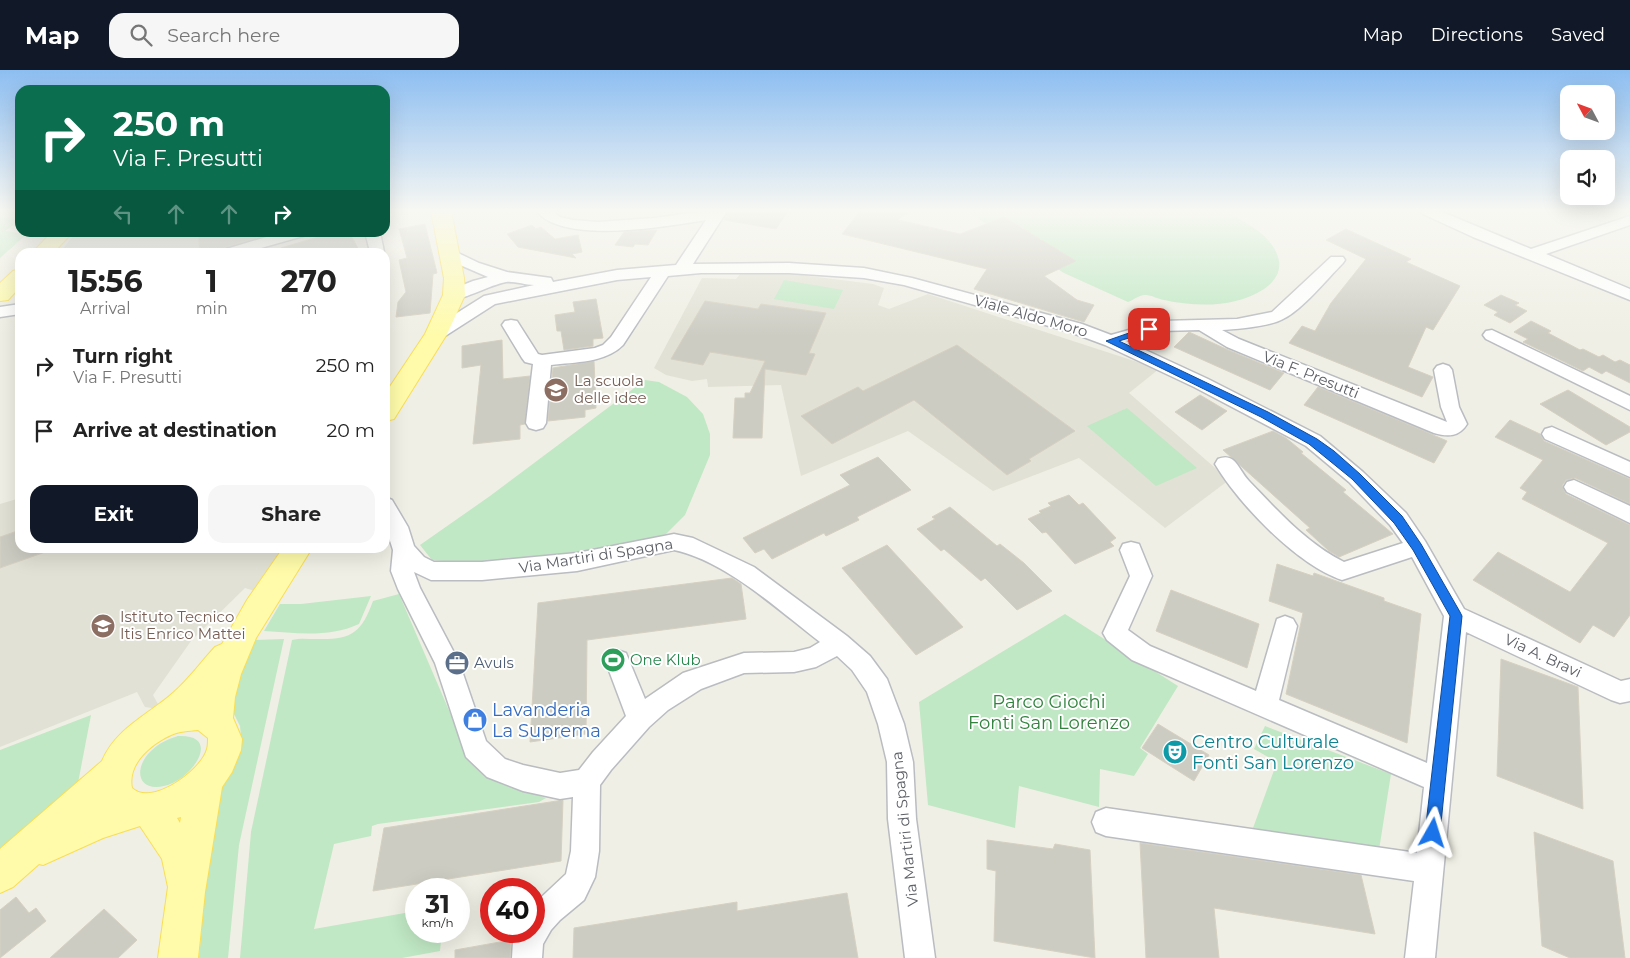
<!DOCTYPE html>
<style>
:root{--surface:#fff;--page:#f6f6f6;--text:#222;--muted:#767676;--accent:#111827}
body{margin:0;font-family:Montserrat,sans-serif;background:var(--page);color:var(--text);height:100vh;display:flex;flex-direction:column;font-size:19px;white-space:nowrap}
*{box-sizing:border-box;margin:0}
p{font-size:16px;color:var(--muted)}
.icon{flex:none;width:28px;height:28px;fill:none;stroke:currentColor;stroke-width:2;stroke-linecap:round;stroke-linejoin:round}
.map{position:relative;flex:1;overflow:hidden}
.details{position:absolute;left:15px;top:178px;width:375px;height:305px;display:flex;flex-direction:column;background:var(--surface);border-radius:15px;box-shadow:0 5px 20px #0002}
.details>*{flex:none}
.top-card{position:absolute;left:15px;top:15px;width:375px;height:152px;border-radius:15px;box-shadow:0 5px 20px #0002;background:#0b6e4f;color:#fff;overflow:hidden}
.needle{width:32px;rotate:311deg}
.buttons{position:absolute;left:1560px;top:15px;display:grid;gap:10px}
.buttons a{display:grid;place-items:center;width:55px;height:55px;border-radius:10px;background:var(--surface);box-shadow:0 5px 20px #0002;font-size:25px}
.speed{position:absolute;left:405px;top:808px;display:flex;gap:10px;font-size:25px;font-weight:700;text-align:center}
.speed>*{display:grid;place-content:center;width:65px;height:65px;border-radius:50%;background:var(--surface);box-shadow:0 5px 20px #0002;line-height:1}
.speed small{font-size:12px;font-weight:400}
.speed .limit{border:8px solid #d22;background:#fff;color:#111}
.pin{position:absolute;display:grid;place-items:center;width:42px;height:42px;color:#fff;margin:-21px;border-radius:10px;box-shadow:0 2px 8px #0006}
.me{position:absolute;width:55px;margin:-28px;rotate:6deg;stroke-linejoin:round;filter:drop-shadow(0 0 4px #0008)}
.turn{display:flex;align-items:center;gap:18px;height:105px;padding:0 15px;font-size:22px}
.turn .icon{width:65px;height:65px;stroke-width:2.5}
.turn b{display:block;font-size:35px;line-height:42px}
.lanes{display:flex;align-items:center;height:48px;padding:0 15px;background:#0003;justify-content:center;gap:25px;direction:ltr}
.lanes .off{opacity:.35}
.eta{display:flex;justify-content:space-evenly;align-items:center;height:85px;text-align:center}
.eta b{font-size:30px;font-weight:700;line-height:35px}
.primary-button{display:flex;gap:10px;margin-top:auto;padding:10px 15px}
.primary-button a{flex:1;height:58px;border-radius:15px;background:var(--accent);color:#fff;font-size:20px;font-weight:700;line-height:58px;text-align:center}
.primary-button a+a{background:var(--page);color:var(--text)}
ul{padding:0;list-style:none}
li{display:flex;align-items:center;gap:15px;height:65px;padding:0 15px}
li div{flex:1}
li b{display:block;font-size:19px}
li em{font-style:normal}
header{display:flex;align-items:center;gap:30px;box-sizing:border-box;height:70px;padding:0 25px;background:var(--accent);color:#fff}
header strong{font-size:24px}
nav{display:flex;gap:28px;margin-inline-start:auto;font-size:18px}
.search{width:350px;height:45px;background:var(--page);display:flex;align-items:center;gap:12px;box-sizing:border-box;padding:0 18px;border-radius:15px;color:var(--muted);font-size:19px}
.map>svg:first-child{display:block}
.industrial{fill:#e0e0d9}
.education{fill:#e2e1d5}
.green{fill:#c0e8c4}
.building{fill:#cdccc3;stroke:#d5d1c2}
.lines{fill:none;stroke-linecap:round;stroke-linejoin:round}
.minor-casing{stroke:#b9bcc1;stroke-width:3}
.major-casing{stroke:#f9de54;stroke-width:2}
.minor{fill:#fff;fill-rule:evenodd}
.major{fill:#fffbaa;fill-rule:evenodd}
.route{fill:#1a73e8;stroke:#114b97}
.labels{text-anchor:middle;stroke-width:4;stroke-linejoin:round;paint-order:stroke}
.street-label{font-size:15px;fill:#5c5f66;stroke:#fff}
.education-label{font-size:15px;fill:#785e54;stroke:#fff;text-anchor:start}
.leisure-label{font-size:15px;fill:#27864d;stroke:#fff;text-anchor:start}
.service-label{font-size:15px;fill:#4e5e75;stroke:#fff;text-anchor:start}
.near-park-label{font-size:18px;fill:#30823d;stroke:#fff}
.near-shop-label{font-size:18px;fill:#366cbe;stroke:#fff;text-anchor:start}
.near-culture-label{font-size:18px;fill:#0d838f;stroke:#fff;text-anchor:start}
</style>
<header>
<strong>Map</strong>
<div class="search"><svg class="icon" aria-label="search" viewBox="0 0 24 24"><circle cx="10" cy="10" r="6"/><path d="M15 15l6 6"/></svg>Search here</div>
<nav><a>Map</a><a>Directions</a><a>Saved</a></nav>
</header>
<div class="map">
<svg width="1630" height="888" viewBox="0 0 1630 888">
<rect width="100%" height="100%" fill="#f0efe5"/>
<polygon class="industrial" points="76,163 283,163 211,182 60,182"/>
<g class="education">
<polygon points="741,203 785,203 873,214 884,218 878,235 889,239 928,224 1159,299 1129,323 1229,410 1165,458 1079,388 993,421 908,361 801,406 781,315 708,317 707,309 692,311 666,305 654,298 702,208 736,209"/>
<polygon points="20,428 20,478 287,478 259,522 245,518 191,571 153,625 159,636 152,638 145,637 137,622 0,677 0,434"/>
</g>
<g class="green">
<polygon points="0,141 20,141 20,150 5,161 27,164 0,188"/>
<path d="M966,141h258c21,11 50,24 55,50 2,12 -6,22 -15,28 -29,19 -68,18 -100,11 -6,-1 -13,-5 -18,-5 -5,-1 -13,5 -18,7l-64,-29z"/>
<polygon points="784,210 843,220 834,239 774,229"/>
<polygon points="645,310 659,312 687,327 703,344 710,364 710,385 685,445 666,464 635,474 547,489 474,494 432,490 420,475 490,426"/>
<polygon points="1127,338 1197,398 1156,416 1087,356"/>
<path d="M399,524l70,163c19,25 49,31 77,41l-7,4 -161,22 -6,2 -1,10 -37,8 -20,85 102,-18v20h26l-2,20 -38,7h-162l11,-126 41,-192c8,-2 15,-1 23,-1 36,1 46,-5 58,-38z"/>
<path d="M371,526l-12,28c-30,14 -63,9 -95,7l16,-27h21z"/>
<polygon points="1065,544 1178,616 1140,678 1148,684 1134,706 1100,699 1099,737 1019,716 1015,758 928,735 919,632"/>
<polygon points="284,569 239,775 228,888 199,888 214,726 237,691 242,675 240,656 230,636 249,580 255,570"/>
<polygon points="91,645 78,713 0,783 0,680"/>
<polygon points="1265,656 1391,704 1379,780 1253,758 1277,692 1254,679"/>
<path d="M178,666c46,-2 13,45 -14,50 -28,6 -30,-19 -13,-35 8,-8 17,-12 27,-15z"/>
</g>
<g class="building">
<polygon points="729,141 788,141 776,159 724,150"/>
<polygon points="860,141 908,141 898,150 960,164 1004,147 1076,191 1044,206 1077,230 1094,235 1084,252 974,219 987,199 842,164"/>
<polygon points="425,154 437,203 433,204 430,243 396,247 398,232 406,222 399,190 407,188 399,159"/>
<polygon points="532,155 536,159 541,157 555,169 578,165 582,182 572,184 576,188 518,177 507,164"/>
<polygon points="1346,159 1411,189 1406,192 1460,216 1433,260 1426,257 1408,297 1433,307 1422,327 1289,273 1302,256 1315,261 1331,233 1366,189 1326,170"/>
<polygon points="651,160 657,160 648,175 635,174 633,177 615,175 624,162"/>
<polygon points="198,162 265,162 267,165 225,177 222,182 200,182"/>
<polygon points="335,162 349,162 360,182 282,182 281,178"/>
<polygon points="1501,225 1519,233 1515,235 1527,241 1510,253 1494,245 1498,242 1484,235"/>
<polygon points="596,229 603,268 593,269 593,276 564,280 561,261 557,261 555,245 575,242 573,232"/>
<polygon points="705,231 758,239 761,234 826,243 809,283 815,284 806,305 765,299 762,368 733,368 735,328 745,328 745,323 750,323 765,291 710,282 703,295 671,289"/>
<polygon points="1531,251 1551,261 1548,263 1580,280 1583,279 1599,287 1603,285 1615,292 1620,290 1630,295 1630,313 1606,301 1602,304 1589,297 1583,301 1523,272 1528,269 1514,262"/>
<polygon points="1189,262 1226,279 1284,303 1270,320 1174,277"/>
<polygon points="502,270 503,309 530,306 525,354 520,355 520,369 473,374 481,295 462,298 462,276"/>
<polygon points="957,275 1075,361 1029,389 1031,391 1007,405 914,330 832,374 801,346 858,317 863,321"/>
<polygon points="594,291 596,338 585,340 585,347 548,351 553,298"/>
<polygon points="1318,317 1422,360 1447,371 1434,393 1304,335"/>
<polygon points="1568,320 1630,357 1630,362 1606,375 1540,334"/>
<polygon points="1200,325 1227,341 1202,360 1175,342"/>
<polygon points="1510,350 1540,364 1544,371 1630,409 1630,434 1575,408 1566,410 1562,416 1566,424 1630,455 1630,545 1614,567 1593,555 1580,573 1473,510 1498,482 1570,522 1608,473 1522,429 1527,422 1520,418 1543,390 1495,367"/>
<polygon points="1273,361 1286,368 1303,382 1301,383 1346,420 1343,422 1393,464 1339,487 1329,481 1306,460 1310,458 1223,380"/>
<polygon points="878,387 911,420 857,447 859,450 826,466 824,463 772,489 764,479 755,483 743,468 850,415 840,405"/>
<polygon points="1069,425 1079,435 1083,433 1116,468 1110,472 1114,476 1075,494 1046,462 1042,463 1028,449 1041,443 1039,441 1051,436 1048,433"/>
<polygon points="950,437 997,476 1000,474 1024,493 1052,521 1017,540 985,508 981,511 944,479 941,481 917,459 935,449 932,447"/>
<polygon points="20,460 20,478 51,478 51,480 0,498 0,467"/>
<polygon points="887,475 963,557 916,585 842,498"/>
<polygon points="1277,494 1313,506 1314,503 1384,528 1384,531 1421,544 1407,673 1286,624 1303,543 1269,531"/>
<polygon points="732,508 741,514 746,549 587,570 586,664 530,672 538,533"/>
<polygon points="1171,520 1259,554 1247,598 1156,561"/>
<polygon points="1501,589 1578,617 1583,739 1497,706"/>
<polygon points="1158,654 1209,685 1194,711 1142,678"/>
<polygon points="563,730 561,791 373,821 384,758"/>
<polygon points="1534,762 1613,791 1625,888 1570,888 1542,876"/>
<polygon points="987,770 1053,779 1055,774 1090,780 1095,888 994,871 996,801 987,799"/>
<polygon points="1140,773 1361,805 1375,864 1214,838 1219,888 1146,888"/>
<polygon points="847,823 858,888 573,888 574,858 737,832 737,841"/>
<polygon points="16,827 29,843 36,838 46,851 0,888 0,840"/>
<polygon points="104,839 137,870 118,888 50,888"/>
<polygon points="511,870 510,888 455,888 455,880"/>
</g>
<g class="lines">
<defs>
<g id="minor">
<path d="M537,141h16l7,6 13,3 25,2 56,-4 53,-7h20l-34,53 96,-1 75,5 48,10 170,46 29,11 50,-14 76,-2 35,-7 59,-55h12l2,3 -2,3c-16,16 -41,47 -60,56 -12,7 -46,10 -61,11l17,9 208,83 -6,-15 -7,-37 3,-4 6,-2 6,2 3,4 7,37 8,17c-8,13 -19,13 -33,9l-207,-86 -28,-17 -38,1 -35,10 82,38 112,57 43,36 43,41 19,28 39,68 157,72 9,-2v22l-10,2 -9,-3 -145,-68 -31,326h-30l9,-77 -308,-45 -10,-4 -4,-10 4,-10 10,-4 311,45 7,-66 -292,-127 -25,-20 -4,-7 27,-57 -10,-26 3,-6 8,-2 8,2 13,32 -24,54 22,16 106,45 21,-72 8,-3 8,3 4,7 -18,74 148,63 17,-147 -32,-59 -70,23c-45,-15 -103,-76 -127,-116l3,-5c5,-2 10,-3 15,1 6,5 10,15 16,21 29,30 57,62 95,81l59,-19 -13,-18 -41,-43 -43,-36 -112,-59 -89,-42 -35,-13 -166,-47 -40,-7 -75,-5h-88l-33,3 -45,69c-18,18 -48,17 -72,20l-5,58 -3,5 -7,2 -7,-2 -3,-5 7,-59 -8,-2 -3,-4 -20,-33 3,-4 6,-1 6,1 21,33 4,1 53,-7 8,-3 8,-8 40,-60 -34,3 -122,24 -53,34 -6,1 -6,-1 -3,-4 3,-4 54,-34 50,-11c-9,0 -20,-4 -28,-3 -17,3 -45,20 -58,17l-2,-4 2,-4 25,-10 15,-4 -44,-19 -2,-3 2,-3h12l23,11 28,9 44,6 2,4 64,-12 59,-5 30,-45c-37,6 -144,25 -169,-9z"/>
<polygon points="1421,141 1440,141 1531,179 1630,146 1630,155 1546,184 1630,219 1630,230 1473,167 1423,144"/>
<polygon points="283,162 309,162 307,165 247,182 224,182 226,179"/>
<polygon points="365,162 380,162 384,182 370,182"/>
<polygon points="20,234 20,244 0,247 0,237"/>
<polygon points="1492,260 1630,326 1630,340 1486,269 1483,265 1486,261"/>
<polygon points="1552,357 1630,392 1630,407 1545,369 1542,364 1545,359"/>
<polygon points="1574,410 1630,436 1630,453 1567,422 1564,417 1567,412"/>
<path d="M385,427l7,3 16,27 6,19 10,11 10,5h48l95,-9 97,-19 19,4 61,29 93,69 23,20 17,23 17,45 9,38 3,57 19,139h-30l-17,-139 -1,-57 -9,-38 -11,-32 -15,-22 -15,-14 -21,11 -22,5 -50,1 -43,16 -33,21 -19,17 -38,43 -11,15 -1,66 -4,26 -11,23 -24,20 -9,10 -8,14 -1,14h-30l1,-17 4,-10h17v-27l32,-30 5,-23 2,-54 -13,2 -37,-8 -36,-14 -21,-20 -31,-94 -37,-74 -7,-18 2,-21 -8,-25zM674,480c52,11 104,60 146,92l-10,6 -16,4 -50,1 -61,20 -38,26 -19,-46 -9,-3 -9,3 -3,7 21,56 -33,36 -14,18 -19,3 -37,-8 -18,-6 -19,-18 -27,-79 -39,-74 -6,-16 17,8h51l95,-9z"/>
</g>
<g id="major">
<polygon points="433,141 453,141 452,146 464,208 465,225 447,264 394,349 385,351 385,324 425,264 443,225 444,208 432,146"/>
<polygon points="52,162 73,162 54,182 33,182"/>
<polygon points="20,199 20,217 8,230 0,231 0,213 13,201"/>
<path d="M283,478h29l-56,90 -15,36 -6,23 -2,21 9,21 -1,11 -9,22 -10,15 -17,105 -7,66h-40l10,-71 -6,-28 -22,-33 -37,12 -60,27 -4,-1 -26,23 -13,6v-44l102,-88c14,-33 46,-46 71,-68 16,-14 28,-31 42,-46l7,-3 25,-44zM198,660l10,8c0,3 0,8 -1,11 -5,21 -56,58 -75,39 -5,-24 19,-44 39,-53 8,-4 18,-4 27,-5zM181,747l-1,6 -3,-5z"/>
</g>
</defs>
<use href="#minor" class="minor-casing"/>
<use href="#major" class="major-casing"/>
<use href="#minor" class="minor"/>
<use href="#major" class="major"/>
</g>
<linearGradient id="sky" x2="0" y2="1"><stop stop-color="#8dbef1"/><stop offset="0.53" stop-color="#f8f8f3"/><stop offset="1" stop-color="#f8f8f3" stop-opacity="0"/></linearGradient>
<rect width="1630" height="266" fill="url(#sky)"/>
<polygon class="route" points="1149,256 1153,259 1152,261 1119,271 1268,342 1317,369 1334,381 1360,404 1402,446 1421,474 1460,542 1462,546 1440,763 1438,769 1433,771 1427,769 1425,763 1450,546 1413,480 1394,453 1352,409 1309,374 1261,347 1106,271"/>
<defs>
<symbol id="school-disc" viewBox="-11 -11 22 22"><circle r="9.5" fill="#8d6e63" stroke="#fff"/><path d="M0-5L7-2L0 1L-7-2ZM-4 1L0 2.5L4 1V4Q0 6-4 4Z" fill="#fff"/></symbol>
<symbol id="stadium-disc" viewBox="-11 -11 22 22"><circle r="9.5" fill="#2e9e5b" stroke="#fff"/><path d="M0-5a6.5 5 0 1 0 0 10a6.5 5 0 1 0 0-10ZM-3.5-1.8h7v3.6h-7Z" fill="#fff"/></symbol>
<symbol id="office-disc" viewBox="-11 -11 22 22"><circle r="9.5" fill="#5c6f8a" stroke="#fff"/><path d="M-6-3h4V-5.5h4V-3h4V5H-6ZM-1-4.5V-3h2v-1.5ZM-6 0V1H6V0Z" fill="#fff"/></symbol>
<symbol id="shop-disc" viewBox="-11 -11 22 22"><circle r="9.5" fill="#3f7fe0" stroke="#fff"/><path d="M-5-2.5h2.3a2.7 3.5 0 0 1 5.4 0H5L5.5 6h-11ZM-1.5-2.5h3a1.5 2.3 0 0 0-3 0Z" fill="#fff"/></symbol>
<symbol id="theatre-disc" viewBox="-11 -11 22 22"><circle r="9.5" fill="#0f9aa8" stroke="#fff"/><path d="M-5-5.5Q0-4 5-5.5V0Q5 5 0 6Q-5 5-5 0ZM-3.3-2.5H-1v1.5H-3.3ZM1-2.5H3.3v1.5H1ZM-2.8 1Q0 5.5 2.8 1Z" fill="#fff"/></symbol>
</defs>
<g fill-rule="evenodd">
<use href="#school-disc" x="542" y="306" width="28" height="28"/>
<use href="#school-disc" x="89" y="542" width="28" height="28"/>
<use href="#stadium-disc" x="599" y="576" width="28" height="28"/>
<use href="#office-disc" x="443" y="579" width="28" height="28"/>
<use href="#shop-disc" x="461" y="636" width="28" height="28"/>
<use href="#theatre-disc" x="1161" y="668" width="28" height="28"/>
</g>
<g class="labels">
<g class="street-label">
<text transform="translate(1031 246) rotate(16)" y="5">Viale Aldo Moro</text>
<text transform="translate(1311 305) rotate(22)" y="5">Via F. Presutti</text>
<text transform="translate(596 486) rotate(-9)" y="5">Via Martiri di Spagna</text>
<text transform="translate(1543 586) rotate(25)" y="5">Via A. Bravi</text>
<text transform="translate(905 759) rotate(-96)" y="5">Via Martiri di Spagna</text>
</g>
<g class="education-label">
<text x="574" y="316">La scuola<tspan x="574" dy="17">delle idee</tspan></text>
<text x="120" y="552">Istituto Tecnico<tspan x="120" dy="17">Itis Enrico Mattei</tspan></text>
</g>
<g class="leisure-label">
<text x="630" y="595">One Klub</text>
</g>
<g class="service-label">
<text x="474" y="598">Avuls</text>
</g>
<g class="near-park-label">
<text x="1049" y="638">Parco Giochi<tspan x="1049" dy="21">Fonti San Lorenzo</tspan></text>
</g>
<g class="near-shop-label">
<text x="492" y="646">Lavanderia<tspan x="492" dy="21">La Suprema</tspan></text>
</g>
<g class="near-culture-label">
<text x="1192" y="678">Centro Culturale<tspan x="1192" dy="21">Fonti San Lorenzo</tspan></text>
</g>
</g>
</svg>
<div class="buttons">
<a><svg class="needle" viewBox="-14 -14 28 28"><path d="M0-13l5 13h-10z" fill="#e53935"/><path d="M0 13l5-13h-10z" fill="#767676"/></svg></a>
<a><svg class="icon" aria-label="sound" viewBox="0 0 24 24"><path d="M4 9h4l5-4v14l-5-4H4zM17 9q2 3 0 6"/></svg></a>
</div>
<div class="speed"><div>31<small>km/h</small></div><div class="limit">40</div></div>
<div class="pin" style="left:1149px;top:259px;background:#d93025"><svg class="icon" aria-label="arrive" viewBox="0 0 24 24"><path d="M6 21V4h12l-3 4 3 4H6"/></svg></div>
<svg class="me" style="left:1433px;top:763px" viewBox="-20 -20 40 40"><path d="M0-17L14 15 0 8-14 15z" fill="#1a73e8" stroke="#fff" stroke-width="4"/></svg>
<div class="top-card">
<div class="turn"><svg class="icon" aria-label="right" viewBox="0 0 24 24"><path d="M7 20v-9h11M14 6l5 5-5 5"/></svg><div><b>250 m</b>Via F. Presutti</div></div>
<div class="lanes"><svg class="icon off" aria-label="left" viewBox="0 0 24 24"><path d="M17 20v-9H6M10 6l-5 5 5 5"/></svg><svg class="icon off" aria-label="ahead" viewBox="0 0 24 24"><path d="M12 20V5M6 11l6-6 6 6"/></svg><svg class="icon off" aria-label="ahead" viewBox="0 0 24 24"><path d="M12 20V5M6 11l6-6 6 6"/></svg><svg class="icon" aria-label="right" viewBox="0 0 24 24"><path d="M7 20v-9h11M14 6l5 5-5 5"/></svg></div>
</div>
<section class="details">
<div class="eta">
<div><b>15:56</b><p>Arrival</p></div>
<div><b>1</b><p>min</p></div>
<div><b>270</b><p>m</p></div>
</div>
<ul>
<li><svg class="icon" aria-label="right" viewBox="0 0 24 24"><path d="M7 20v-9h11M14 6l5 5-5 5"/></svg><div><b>Turn right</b><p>Via F. Presutti</p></div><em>250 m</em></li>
<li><svg class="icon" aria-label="arrive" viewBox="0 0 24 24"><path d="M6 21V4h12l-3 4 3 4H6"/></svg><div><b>Arrive at destination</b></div><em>20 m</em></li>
</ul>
<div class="primary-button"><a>Exit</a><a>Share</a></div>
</section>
</div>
